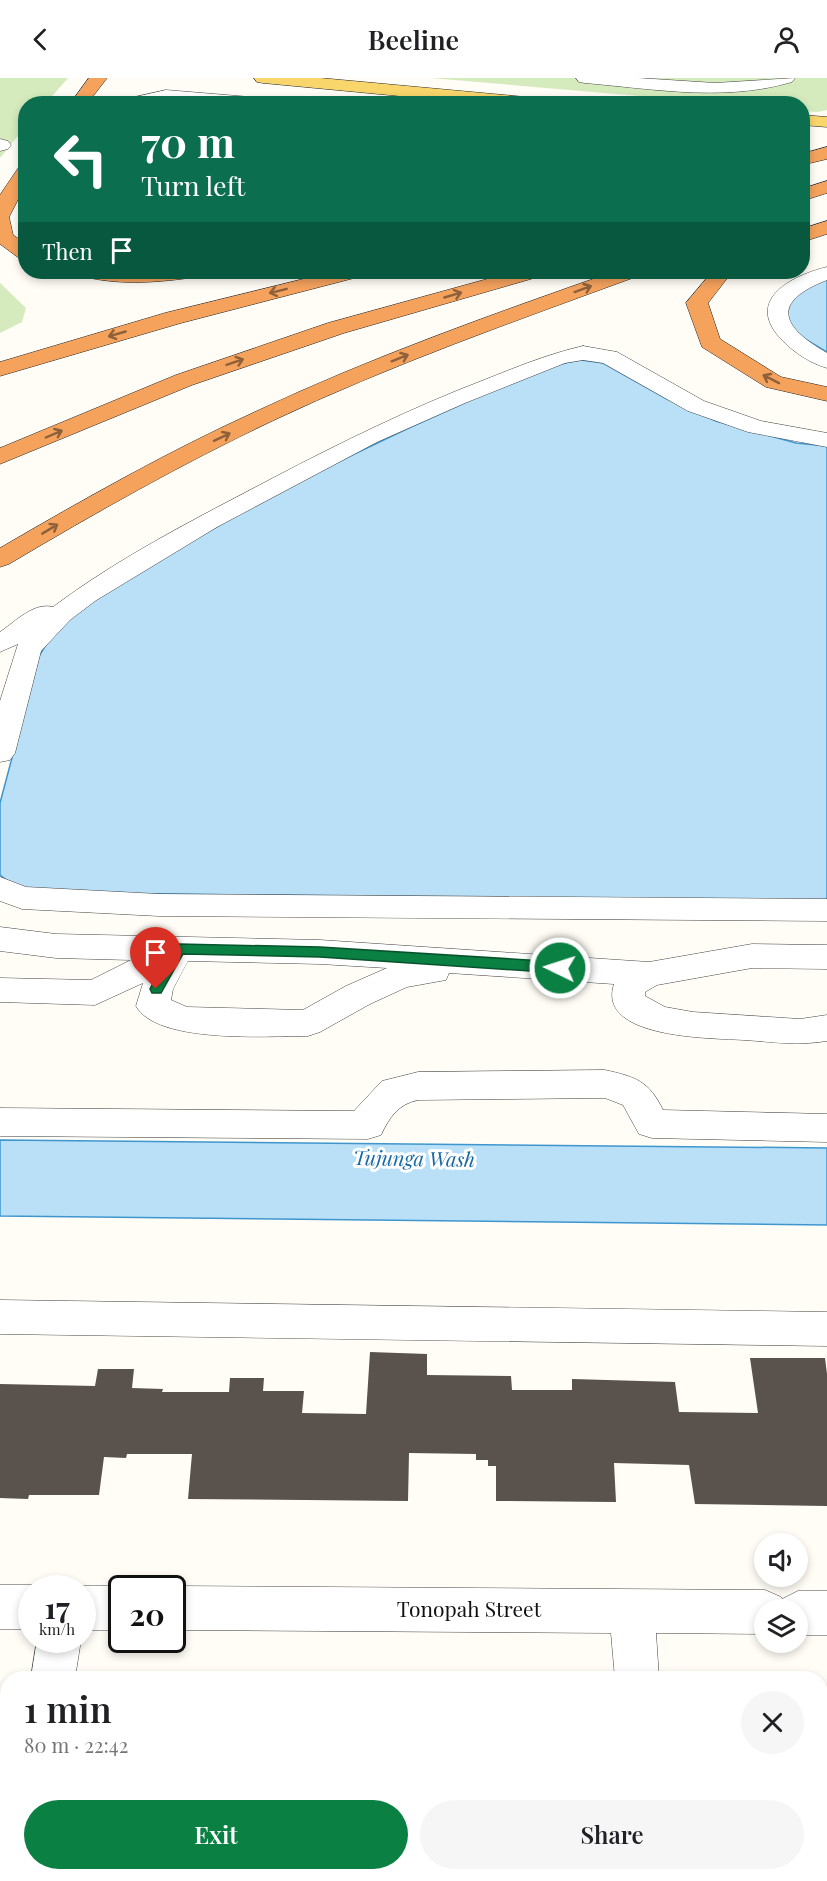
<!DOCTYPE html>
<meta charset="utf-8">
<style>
:root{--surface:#fff;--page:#f6f6f6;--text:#202124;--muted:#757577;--accent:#0b8043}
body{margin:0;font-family:"Playfair Display",serif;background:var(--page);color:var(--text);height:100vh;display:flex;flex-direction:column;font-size:22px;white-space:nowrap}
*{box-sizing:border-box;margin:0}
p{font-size:20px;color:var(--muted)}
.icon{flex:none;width:33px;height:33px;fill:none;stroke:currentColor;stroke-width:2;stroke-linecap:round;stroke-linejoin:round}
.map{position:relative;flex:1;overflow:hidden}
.side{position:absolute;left:0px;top:1593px;width:828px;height:210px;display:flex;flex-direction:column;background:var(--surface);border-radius:24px 24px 0 0;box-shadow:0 3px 9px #0003}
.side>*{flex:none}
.banner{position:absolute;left:18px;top:18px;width:792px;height:183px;border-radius:24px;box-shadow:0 3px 9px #0003;background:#0b6e4f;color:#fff;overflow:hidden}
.tools{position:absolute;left:754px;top:1455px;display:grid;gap:12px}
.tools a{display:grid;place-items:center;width:54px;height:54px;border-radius:50%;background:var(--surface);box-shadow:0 3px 9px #0003;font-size:30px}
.speed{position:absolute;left:18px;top:1497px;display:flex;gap:12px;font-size:30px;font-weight:700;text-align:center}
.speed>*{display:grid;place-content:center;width:78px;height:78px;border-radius:50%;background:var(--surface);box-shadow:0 3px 9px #0003;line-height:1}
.speed small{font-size:15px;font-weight:400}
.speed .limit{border:3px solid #111;border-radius:9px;background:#fff;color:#111}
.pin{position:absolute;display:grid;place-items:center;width:51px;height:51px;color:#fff;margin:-62px -26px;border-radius:50% 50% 50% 0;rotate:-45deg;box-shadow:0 0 6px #0007}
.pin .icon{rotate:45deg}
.me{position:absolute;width:66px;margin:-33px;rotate:274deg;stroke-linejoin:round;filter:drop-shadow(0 0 4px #0008)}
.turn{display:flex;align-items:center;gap:21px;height:126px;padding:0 24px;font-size:27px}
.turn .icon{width:78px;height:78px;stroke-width:2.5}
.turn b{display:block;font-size:42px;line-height:51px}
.then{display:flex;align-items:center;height:57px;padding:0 24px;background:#0003;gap:12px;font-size:22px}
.round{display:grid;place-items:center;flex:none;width:63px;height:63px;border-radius:32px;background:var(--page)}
.overview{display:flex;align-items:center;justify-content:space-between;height:102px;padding:0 24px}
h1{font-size:36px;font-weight:600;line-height:45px}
.action{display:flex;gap:12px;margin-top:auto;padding:12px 24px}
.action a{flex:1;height:69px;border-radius:36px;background:var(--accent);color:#fff;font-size:24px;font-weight:600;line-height:69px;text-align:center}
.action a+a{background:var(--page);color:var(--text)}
header{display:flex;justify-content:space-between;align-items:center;height:78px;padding:0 24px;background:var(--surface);font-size:27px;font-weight:600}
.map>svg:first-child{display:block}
.green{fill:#d5ebbd}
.water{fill:#b9e0f7;stroke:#3f96cf;stroke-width:1.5}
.building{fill:#5a524d}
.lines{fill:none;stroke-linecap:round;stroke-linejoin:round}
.minor-casing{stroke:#444;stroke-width:1}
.major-casing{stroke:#222;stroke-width:1}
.highway-casing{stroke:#222;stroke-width:1}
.minor{fill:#fff;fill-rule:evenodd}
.major{fill:#f9d66b;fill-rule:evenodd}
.highway{fill:#f5a25d;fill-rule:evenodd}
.oneway{stroke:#8e613b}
.route{fill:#0b8043;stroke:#07532c;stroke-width:1.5}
.labels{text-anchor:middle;stroke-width:6;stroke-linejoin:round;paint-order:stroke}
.water-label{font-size:20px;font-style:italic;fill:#1768a6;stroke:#fff}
.near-street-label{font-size:21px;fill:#111;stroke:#fff}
</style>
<header><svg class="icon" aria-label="back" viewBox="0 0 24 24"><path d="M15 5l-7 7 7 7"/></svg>Beeline<svg class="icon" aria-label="person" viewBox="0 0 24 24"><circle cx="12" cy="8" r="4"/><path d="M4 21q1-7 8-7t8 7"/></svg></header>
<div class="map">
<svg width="827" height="1803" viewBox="0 0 827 1803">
<rect width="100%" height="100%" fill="#fffdf5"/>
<g class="green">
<polygon points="0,0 68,0 46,25 26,26 25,49 0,80"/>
<polygon points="431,0 827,0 827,32 818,34 803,33 802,26 721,25"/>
<polygon points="0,205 26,230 22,244 0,255"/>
</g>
<g class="water">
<polygon points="827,200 827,274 790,252 784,227 792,213"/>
<path d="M581,282l22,3 64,36 49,22 80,22 31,3v455l-766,-8 -44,-5 -17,-13v-72l39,-147c9,-15 18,-28 31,-39 19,-17 58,-36 81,-51 100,-62 204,-115 311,-162 39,-17 78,-38 119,-44z"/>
<polygon points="0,1062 827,1070 827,1147 0,1138"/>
</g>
<polygon class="building" points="370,1274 427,1276 427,1297 511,1298 512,1312 572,1312 572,1301 675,1304 679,1334 758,1335 750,1280 825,1280 827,1296 827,1428 695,1426 689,1387 614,1385 616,1424 496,1423 496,1388 488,1388 488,1382 476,1382 476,1376 409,1375 408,1423 188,1421 192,1376 127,1376 126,1380 104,1379 99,1417 29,1417 28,1421 0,1420 0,1306 95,1308 98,1291 134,1291 132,1310 163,1311 162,1314 229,1314 230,1300 264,1300 263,1313 304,1313 302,1335 366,1336"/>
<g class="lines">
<defs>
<g id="minor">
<path d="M576,0h62l77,5 80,-5 -3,4c-68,20 -137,7 -207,1l-6,-1z"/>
<polygon points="166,12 274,21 282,26 205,26 166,22 152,26 120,26 122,22"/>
<polygon points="0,61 8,63 11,67 8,71 0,73"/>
<path d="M827,189v13c-56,22 -47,46 0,73v15c-17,-5 -32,-15 -44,-27 -40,-40 7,-65 44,-74z"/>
<path d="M583,268l34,6 87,49 57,20 66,12v14l-79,-15 -60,-21 -85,-48 -20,-3 -18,3 -100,40 -88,39 -160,85 -122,74 -25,19 -29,31 -26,102 -5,7 -10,2v-61l18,-57 -18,8v-20c16,-11 34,-30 53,-25 68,-51 146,-90 220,-129 69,-36 138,-70 211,-98 33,-13 64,-26 99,-34z"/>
<polygon points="0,799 26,809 159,816 827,821 827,843 159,838 22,831 0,823"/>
<path d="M0,849l56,7 264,6 329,22 103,-18 75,1v24l-75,-1 -95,17 -12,7v4l20,11 28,5 107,7 27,-4v26c-31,5 -52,1 -83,-1 -32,-2 -148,-1 -130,-56l-165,-11 -3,7 -39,7 -37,17 -50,28 -12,4c-40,0 -151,8 -172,-30l7,-23 -48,22 -95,-3v-24l91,2 40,-20 -75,-2 -56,-7zM188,883l132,3 67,4 -41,18 -43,24 -116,-3 -16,-7 2,-11z"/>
<path d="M605,992c31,7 44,11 58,40l164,4v28l-175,-4 -13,-4 -16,-29 -18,-7 -187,2c-20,4 -29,18 -37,35l-13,4 -368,-3v-28l354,3 28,-30 36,-9z"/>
<polygon points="0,1222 827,1234 827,1268 0,1256"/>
<polygon points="0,1507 32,1507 40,1510 32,1510 32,1551 0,1551"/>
<polygon points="82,1508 122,1508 128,1510 122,1510 122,1552 82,1552 82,1510 76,1510"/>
<polygon points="172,1508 765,1512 781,1519 782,1521 798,1513 827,1513 827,1557 798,1557 798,1532 765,1532 765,1556 656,1555 659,1600 615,1600 611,1555 172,1552 172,1510 166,1510"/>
<polygon points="37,1562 81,1562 75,1600 31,1600"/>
<polygon points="8,1779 8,1796 49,1796 48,1803 0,1803"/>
<polygon points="629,1796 677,1796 678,1803 630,1803"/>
</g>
<g id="major">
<polygon points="254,0 320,0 547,21 555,26 484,26 263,5 257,4"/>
<polygon points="802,37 827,39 827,49 802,47"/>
</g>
<g id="highway">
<polygon points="89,0 107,0 87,26 70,26"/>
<polygon points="827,69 827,81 802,87 802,76"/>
<polygon points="26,87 26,106 9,139 13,157 26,166 26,182 19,180 0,166 0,117 19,89"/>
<polygon points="827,103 827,115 802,123 802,111"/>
<polygon points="827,143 827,156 802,164 802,151"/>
<path d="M78,194h121l-3,4 -7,2c-37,5 -72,7 -108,-2z"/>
<polygon points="332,194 365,194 362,198 181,245 0,298 0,284 165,235"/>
<polygon points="513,194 544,194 541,198 344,255 192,307 0,386 0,370 176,297 328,245"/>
<path d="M613,194h28l-3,4c-123,45 -248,89 -366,145 -91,43 -177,92 -263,143l-9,3v-19c84,-49 169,-97 257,-137 115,-54 236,-97 356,-139z"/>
<polygon points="712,194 732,194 708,225 720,261 781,299 827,309 827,323 766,309 702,269 686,225"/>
</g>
</defs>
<use href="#minor" class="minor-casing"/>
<use href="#major" class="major-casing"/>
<use href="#highway" class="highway-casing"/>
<use href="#minor" class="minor"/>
<use href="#major" class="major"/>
<use href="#highway" class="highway"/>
</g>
<defs><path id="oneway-shaft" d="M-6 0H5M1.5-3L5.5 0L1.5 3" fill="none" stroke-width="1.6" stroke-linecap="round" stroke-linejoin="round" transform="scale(1.5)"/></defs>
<g class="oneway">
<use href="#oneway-shaft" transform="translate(583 211) rotate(-20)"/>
<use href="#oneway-shaft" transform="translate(278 213) rotate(166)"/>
<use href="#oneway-shaft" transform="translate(453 217) rotate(-16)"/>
<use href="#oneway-shaft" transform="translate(117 256) rotate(164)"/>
<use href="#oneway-shaft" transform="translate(400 280) rotate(-22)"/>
<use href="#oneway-shaft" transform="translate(235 284) rotate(-19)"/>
<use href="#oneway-shaft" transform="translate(771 301) rotate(-153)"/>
<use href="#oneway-shaft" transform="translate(54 356) rotate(-23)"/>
<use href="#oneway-shaft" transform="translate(222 359) rotate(-25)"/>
<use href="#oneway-shaft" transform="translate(50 451) rotate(-31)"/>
</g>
<polygon class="route" points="179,866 320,869 560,884 567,890 560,895 320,879 183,876 161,915 152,915 150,911 152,907 174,868"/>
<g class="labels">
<g class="water-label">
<text transform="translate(414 1081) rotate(1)" y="7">Tujunga Wash</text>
</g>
<g class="near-street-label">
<text x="469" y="1539">Tonopah Street</text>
</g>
</g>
</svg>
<div class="tools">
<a><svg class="icon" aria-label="sound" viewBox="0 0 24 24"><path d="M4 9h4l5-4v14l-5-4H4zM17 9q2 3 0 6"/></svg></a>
<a><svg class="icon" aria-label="layers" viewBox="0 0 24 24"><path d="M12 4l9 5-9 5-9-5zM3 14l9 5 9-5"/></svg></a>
</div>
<div class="speed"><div>17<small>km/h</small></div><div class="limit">20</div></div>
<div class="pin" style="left:156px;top:911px;background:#d93025"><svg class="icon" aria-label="arrive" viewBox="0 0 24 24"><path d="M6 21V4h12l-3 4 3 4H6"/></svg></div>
<svg class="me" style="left:560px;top:890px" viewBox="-20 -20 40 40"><circle r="17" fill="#0b8043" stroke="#fff" stroke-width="3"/><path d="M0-11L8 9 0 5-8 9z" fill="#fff"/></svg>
<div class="banner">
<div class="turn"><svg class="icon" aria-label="left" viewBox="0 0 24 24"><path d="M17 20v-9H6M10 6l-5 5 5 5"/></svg><div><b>70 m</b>Turn left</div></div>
<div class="then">Then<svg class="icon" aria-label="arrive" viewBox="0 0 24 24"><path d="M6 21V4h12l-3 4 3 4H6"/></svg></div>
</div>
<section class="side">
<div class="overview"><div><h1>1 min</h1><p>80 m · 22:42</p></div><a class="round"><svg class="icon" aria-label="close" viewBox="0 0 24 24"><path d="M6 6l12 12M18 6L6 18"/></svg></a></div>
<div class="action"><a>Exit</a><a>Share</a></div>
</section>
</div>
